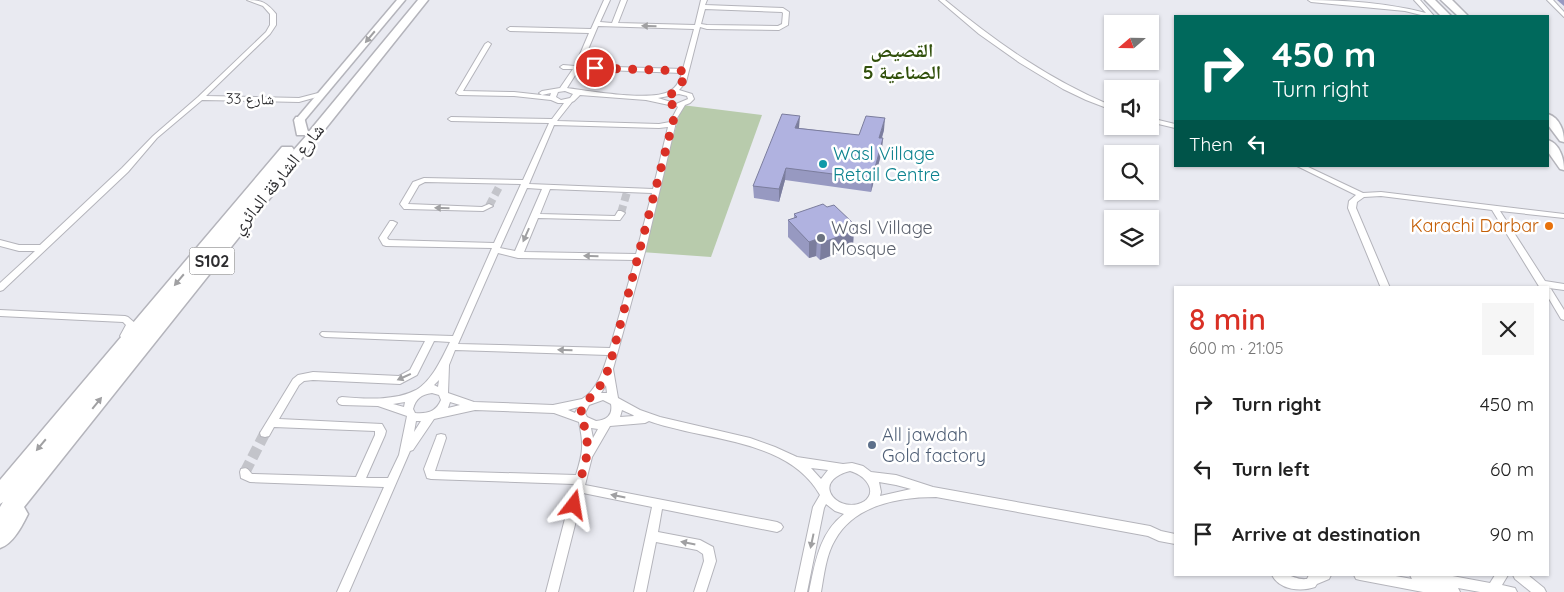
<!DOCTYPE html>
<meta charset="utf-8">
<style>
:root{--surface:#fff;--page:#f6f6f6;--text:#222;--muted:#767676;--accent:#d93025}
body{margin:0;font-family:Quicksand,"Noto Naskh Arabic",sans-serif;background:var(--page);color:var(--text);height:100vh;display:flex;flex-direction:column;font-size:19px;white-space:nowrap}
*{box-sizing:border-box;margin:0}
p{font-size:16px;color:var(--muted)}
.icon{flex:none;width:28px;height:28px;fill:none;stroke:currentColor;stroke-width:2;stroke-linecap:round;stroke-linejoin:round}
.map{position:relative;flex:1;overflow:hidden}
.drawer{position:absolute;left:1174px;top:286px;width:375px;height:290px;display:flex;flex-direction:column;background:var(--surface);border-radius:0px;box-shadow:0 1px 4px #0004}
.drawer>*{flex:none}
.banner{position:absolute;left:1174px;top:15px;width:375px;height:152px;border-radius:0px;box-shadow:0 1px 4px #0004;background:#00695c;color:#fff;overflow:hidden}
.needle{width:32px;rotate:250deg}
.tools{position:absolute;left:1104px;top:15px;display:grid;gap:10px}
.tools a{display:grid;place-items:center;width:55px;height:55px;border-radius:0px;background:var(--surface);box-shadow:0 1px 4px #0004;font-size:25px}
.pin{position:absolute;display:grid;place-items:center;width:42px;height:42px;color:#fff;margin:-21px;border:2px solid #fff;border-radius:50%;box-shadow:0 1px 5px #0007}
.me{position:absolute;width:55px;margin:-28px;rotate:14deg;stroke-linejoin:round;filter:drop-shadow(0 0 4px #0008)}
.turn{display:flex;align-items:center;gap:18px;height:105px;padding:0 15px;font-size:22px}
.turn .icon{width:65px;height:65px;stroke-width:2.5}
.turn b{display:block;font-size:35px;line-height:42px}
.then{display:flex;align-items:center;height:48px;padding:0 15px;background:#0003;gap:10px;font-size:19px}
.round{display:grid;place-items:center;flex:none;width:52px;height:52px;border-radius:0px;background:var(--page)}
.summary{display:flex;align-items:center;justify-content:space-between;height:85px;padding:0 15px}
h1{font-size:30px;font-weight:600;line-height:38px;color:var(--accent)}
ul{padding:0;list-style:none}
li{display:flex;align-items:center;gap:15px;height:65px;padding:0 15px}
li div{flex:1}
li b{display:block;font-size:19px}
li em{font-style:normal}
.map>svg:first-child{display:block}
.green{fill:#b8cbac}
.lines{fill:none;stroke-linecap:round;stroke-linejoin:round}
.street-tunnel-far1{stroke:#c3c4ca;stroke-width:8;stroke-dasharray:8 4.5;stroke-linecap:butt}
.street-tunnel{stroke:#c3c4ca;stroke-width:11;stroke-dasharray:11 5;stroke-linecap:butt}
.street-casing{stroke:#b4b4bb;stroke-width:2}
.secondary-casing{stroke:#b4b4bb;stroke-width:3}
.primary-casing{stroke:#b4b4bb;stroke-width:3}
.highway-casing{stroke:#b4b4bb;stroke-width:3}
.street{fill:#fff;fill-rule:evenodd}
.secondary{fill:#fff;fill-rule:evenodd}
.primary{fill:#fff;fill-rule:evenodd}
.highway{fill:#fff;fill-rule:evenodd}
.wall{fill:#9799c1}
.shaded-wall{fill:#7b7d9d}
.building{fill:#b0b2e0;stroke:#7b7d9d}
.oneway{fill:#a0a0a2}
.route{stroke:#d93025;stroke-width:9;stroke-dasharray:0 16.2}
.culture-dot{fill:#0f9aa8;stroke:#fff;stroke-width:2}
.food-dot{fill:#e8710a;stroke:#fff;stroke-width:2}
.worship-dot{fill:#6b7280;stroke:#fff;stroke-width:2}
.service-dot{fill:#5c6f8a;stroke:#fff;stroke-width:2}
.labels{text-anchor:middle;stroke-width:5;stroke-linejoin:round;paint-order:stroke}
.far-street-label{font-size:15px;fill:#2d2d30;stroke:#fff}
.shield{fill:#fff;stroke:#6c6c6e;stroke-width:1}
.shield-label{font-size:16px;font-weight:bold;fill:#2d2d30}
.culture-label{font-size:18px;fill:#0d838f;stroke:#fff;text-anchor:start}
.street-label{font-size:18px;fill:#2d2d30;stroke:#fff}
.food-label{font-size:18px;fill:#c56008;stroke:#fff;text-anchor:end}
.worship-label{font-size:18px;fill:#5b616d;stroke:#fff;text-anchor:start}
.service-label{font-size:18px;fill:#4e5e75;stroke:#fff;text-anchor:start}
.far-district-label{font-size:19px;font-weight:bold;fill:#31500b;stroke:#fff}
</style>
<div class="map">
<svg width="1564" height="592" viewBox="0 0 1564 592">
<rect width="100%" height="100%" fill="#e9eaf1"/>
<polygon class="green" points="682,105 762,115 711,257 641,252"/>
<g class="lines">
<g class="street-tunnel-far1">
<polyline points="489,206 500,185"/>
<polyline points="621,213 627,192"/>
</g>
<polyline class="street-tunnel" points="245,472 265,433"/>
<defs>
<g id="street">
<path d="M247,0c15,0 20,3 29,14v11l-6,9 -64,62 93,2 23,-6 3,2 -1,1 -25,7 -97,-2 -45,38 -29,34 -125,118 -3,1v-8l35,-32h-16l-19,-5v-6l19,5h21l82,-77 31,-32 45,-39 68,-65 4,-7v-11l-7,-8z"/>
<path d="M604,0h6l-10,22 12,1 9,-23h6l-9,23 77,2 6,-25h6l-2,5 78,3 6,4 -1,13 -9,5 -72,-1 -7,-2 -14,55 -7,8 13,4 2,5 -4,4 -5,2 -8,13 -32,134 -32,117 5,29 22,12 20,7 90,21 25,9 22,10 46,7 9,-1 11,3 8,6 25,3 37,12 217,39 11,5 14,3v10l-16,-3 -11,-5 -212,-39c-37,0 -82,8 -101,43 -9,15 -11,35 -14,52h-12c6,-28 10,-59 35,-78l-9,-3 -9,-7 -2,4 -17,84h-12l18,-85 7,-12c-32,-57 -116,-54 -171,-74l-4,2 -35,3 -18,31 -7,28 192,37 4,2 2,3 -2,3 -4,2 -115,-23 -4,23 42,8 13,7 3,14 -10,31h-12l10,-31 -1,-7 -6,-4 -41,-8 -10,50h-12l18,-85 -69,-14 -25,99h-12l28,-108 -143,-5 -4,-1 -3,-9 12,-31 1,-3 4,-1 4,1 1,3 -11,33 141,4c7,-23 8,-29 3,-53l-25,-9 -79,-3 -41,9 -21,31 -3,1 -61,141h-12l47,-105 -134,-5 -9,-4 -1,-6 1,-3c7,-2 7,1 11,5l104,3 19,-42v-4l-101,-4 -5,9 -4,1 -4,-1 -1,-3 33,-54 5,-4 15,-3 86,4 11,-6 15,-29 -100,-4 -3,-1 -2,-2 2,-2 131,4 39,-88 -106,-2 -3,-1 -4,-7 11,-17h3l4,2 -10,15 2,2 105,3 27,-59 -96,-2 -6,3 -11,19 74,3 7,-3 4,2 -10,5 -76,-2h-3l-4,-5 13,-22 11,-4 99,2 26,-57 -98,-2 -3,-2 3,-2 101,2 12,-16h-6l-7,-3 -37,-4 -55,-1 -3,-2 29,-49 3,-2 3,2 -28,47 51,1 36,4 1,-3 -9,2 -3,-2 3,-2 18,-3 13,-19h-10l-3,-2 3,-2 12,1 14,-33 -79,-2 -3,-2 3,-2 81,2zM705,9l77,3 1,1 -1,11 -4,2 -71,-1 -6,-1zM598,26l96,3 -11,40 -102,-3zM579,69l103,4c-2,7 -5,14 -12,18 -18,11 -81,0 -103,-3zM565,91l8,3 -3,4 -9,2 -5,-3 2,-5zM679,94l8,2 1,3 -12,5 -1,1 3,2 -8,15 -11,2 -102,-3 15,-19 2,-1 6,-6 66,5 23,5 3,-2 -1,-1 -13,-4zM554,125l105,3 9,-1 -15,62 -124,-5zM527,188l15,1 -27,62 -15,-3zM550,189l102,4 -16,61 -112,-2 14,-34 79,2h3l5,-7 -4,-2h-3l-3,5 -75,-2zM498,253l20,5 117,2 -25,88 -152,-4zM434,341l16,1c-8,16 -18,39 -34,48 -21,11 -51,9 -74,7l-3,1 -2,3 2,3 3,1 36,1 29,10 -8,39 -11,23h-22l19,-43 1,-4 -4,-7 -103,-5 20,-34 5,-4 9,-1 87,4 17,-9zM455,350l153,5c-5,16 -11,35 -26,44l-29,6 -79,-3 -26,-9 1,-28zM439,380l-1,7 -4,-2zM606,385l1,8h-6zM432,393l7,2 2,5c-5,12 -14,14 -26,13l-2,-4c3,-11 8,-14 19,-16zM603,400l8,4c2,11 -4,16 -15,17l-9,-4 -2,-4 4,-8zM405,402l-1,5 -11,-3zM450,402l10,3 -12,3zM578,407l-3,6 -7,-3zM622,410l11,5 1,1 -14,1zM416,421h5l-7,11zM591,428l7,1 -5,9zM811,468l17,2 -7,9zM850,471c7,2 12,5 16,10 16,20 -18,33 -33,16 -11,-14 5,-23 17,-26zM879,482l17,3 15,4 -31,7 1,-4z"/>
<path d="M939,0h6c52,43 105,80 167,106v4l-26,-10 -23,-11 -43,-26 -41,-29z"/>
<path d="M1308,0c39,0 80,3 118,13l-12,-13h6l14,16h-9l-20,-5 -94,-9z"/>
<polygon points="1547,0 1553,0 1564,12 1564,17"/>
<polygon points="1150,118 1175,124 1175,128 1150,122"/>
<polygon points="1297,166 1306,166 1363,193 1381,192 1564,214 1564,218 1500,211 1545,281 1564,284 1564,290 1549,288 1551,289 1564,310 1564,320 1561,319 1548,297 1548,288 1540,288 1492,210 1381,196 1364,197 1357,202 1356,208 1390,288 1381,288 1348,208 1349,201 1356,195"/>
<polygon points="0,310 125,316 128,317 136,324 128,338 122,338 120,336 126,325 123,322 0,316"/>
<path d="M1272,575c4,0 9,-1 14,0 8,1 11,5 21,4l2,-4h22l-2,4 -12,5 -2,3c-14,5 -36,3 -43,-12z"/>
<polygon points="1354,575 1390,575 1412,579 1410,575 1447,575 1490,583 1495,575 1508,575 1502,585 1515,588 1517,592 1480,592 1458,588 1460,592 1423,592 1360,580 1356,579"/>
<polygon points="1513,575 1528,575 1544,588 1546,592 1531,592 1515,579"/>
</g>
<polygon id="secondary" points="397,0 405,0 303,122 297,122 297,118"/>
<g id="primary">
<polygon points="1425,0 1435,0 1451,16 1441,16"/>
<polygon points="1441,0 1452,0 1468,16 1458,16"/>
<path d="M1548,114c12,4 16,17 16,28l-4,-1 -12,-16z"/>
<path d="M1548,140c12,4 16,19 16,30l-4,-1 -12,-17z"/>
</g>
<path id="highway" d="M418,0h10l-404,507 4,7c-6,12 -15,30 -28,34v-41l3,-5 -3,2v-24l282,-333h10l2,3 -2,2 15,-17h-10l-3,-15 2,-3h8l4,15 -1,2z"/>
</defs>
<use href="#street" class="street-casing"/>
<use href="#secondary" class="secondary-casing"/>
<use href="#primary" class="primary-casing"/>
<use href="#highway" class="highway-casing"/>
<use href="#street" class="street"/>
<use href="#secondary" class="secondary"/>
<use href="#primary" class="primary"/>
<use href="#highway" class="highway"/>
</g>
<g class="wall">
<polygon points="1557,0 1564,0 1564,6"/>
<polygon points="799,128 859,135 884,130 882,138 882,151 871,192 785,180 779,202 754,198 753,186"/>
<polygon points="827,207 854,224 853,247 820,260 816,256 809,258 788,237 788,220 794,218 794,214"/>
</g>
<g class="shaded-wall">
<polygon points="800,116 799,128 795,140 795,128"/>
<polygon points="885,118 884,130 878,150 879,138"/>
<polygon points="883,138 882,151 871,192 872,179"/>
<polygon points="786,168 785,180 779,202 779,189"/>
<polygon points="854,224 853,247 820,260 821,243 849,226"/>
<polygon points="817,239 816,256 809,258 809,242"/>
</g>
<g class="building">
<polygon points="782,114 800,116 795,128 859,135 866,116 885,118 879,138 883,138 872,179 786,168 779,189 753,186"/>
<polygon points="823,204 827,207 834,205 854,224 849,226 854,231 821,243 817,239 809,242 788,220 797,217 794,214"/>
</g>
<defs><path id="oneway-solid" d="M-6-.8H1V-3.2L6.5 0L1 3.2V.8H-6Z" transform="scale(1.25)"/></defs>
<g class="oneway">
<use href="#oneway-solid" transform="translate(649 26) rotate(-179)"/>
<use href="#oneway-solid" transform="translate(370 37) rotate(130)"/>
<use href="#oneway-solid" transform="translate(442 208) rotate(-179)"/>
<use href="#oneway-solid" transform="translate(526 235) rotate(114)"/>
<use href="#oneway-solid" transform="translate(591 256) rotate(-179)"/>
<use href="#oneway-solid" transform="translate(179 280) rotate(130)"/>
<use href="#oneway-solid" transform="translate(565 350) rotate(-178)"/>
<use href="#oneway-solid" transform="translate(404 377) rotate(156)"/>
<use href="#oneway-solid" transform="translate(97 403) rotate(-51)"/>
<use href="#oneway-solid" transform="translate(41 445) rotate(130)"/>
<use href="#oneway-solid" transform="translate(618 496) rotate(-169)"/>
<use href="#oneway-solid" transform="translate(812 541) rotate(102)"/>
<use href="#oneway-solid" transform="translate(688 543) rotate(-169)"/>
</g>
<g class="lines">
<polyline class="route" points="574,505 588,451 586,431 580,414 585,402 597,392 609,368 674,118 672,104 666,99 681,85 686,71 595,68"/>
</g>
<circle class="culture-dot" cx="823" cy="164" r="5"/>
<circle class="food-dot" cx="1549" cy="226" r="5"/>
<circle class="worship-dot" cx="821" cy="238" r="5"/>
<circle class="service-dot" cx="872" cy="445" r="5"/>
<g class="labels">
<g class="far-street-label">
<text transform="translate(250 99) rotate(1)" y="5">شارع 33</text>
</g>
<rect class="shield" x="189.5" y="247.5" width="45" height="27" rx="4"/>
<g class="shield-label">
<text x="212" y="267">S102</text>
</g>
<g class="culture-label">
<text x="833" y="160">Wasl Village<tspan x="833" dy="21">Retail Centre</tspan></text>
</g>
<g class="street-label">
<text transform="translate(278 179) rotate(-51)" y="6">شارع الشارقة الدائري</text>
</g>
<g class="food-label">
<text x="1539" y="232">Karachi Darbar</text>
</g>
<g class="worship-label">
<text x="831" y="234">Wasl Village<tspan x="831" dy="21">Mosque</tspan></text>
</g>
<g class="service-label">
<text x="882" y="441">All jawdah<tspan x="882" dy="21">Gold factory</tspan></text>
</g>
<g class="far-district-label">
<text x="902" y="57">القصيص<tspan x="902" dy="22">الصناعية 5</tspan></text>
</g>
</g>
</svg>
<div class="tools">
<a><svg class="needle" viewBox="-14 -14 28 28"><path d="M0-13l5 13h-10z" fill="#e53935"/><path d="M0 13l5-13h-10z" fill="#767676"/></svg></a>
<a><svg class="icon" aria-label="sound" viewBox="0 0 24 24"><path d="M4 9h4l5-4v14l-5-4H4zM17 9q2 3 0 6"/></svg></a>
<a><svg class="icon" aria-label="search" viewBox="0 0 24 24"><circle cx="10" cy="10" r="6"/><path d="M15 15l6 6"/></svg></a>
<a><svg class="icon" aria-label="layers" viewBox="0 0 24 24"><path d="M12 4l9 5-9 5-9-5zM3 14l9 5 9-5"/></svg></a>
</div>
<div class="pin" style="left:595px;top:68px;background:#d93025"><svg class="icon" aria-label="arrive" viewBox="0 0 24 24"><path d="M6 21V4h12l-3 4 3 4H6"/></svg></div>
<svg class="me" style="left:574px;top:505px" viewBox="-20 -20 40 40"><path d="M0-17L14 15 0 8-14 15z" fill="#d93025" stroke="#fff" stroke-width="4"/></svg>
<div class="banner">
<div class="turn"><svg class="icon" aria-label="right" viewBox="0 0 24 24"><path d="M7 20v-9h11M14 6l5 5-5 5"/></svg><div><b>450 m</b>Turn right</div></div>
<div class="then">Then<svg class="icon" aria-label="left" viewBox="0 0 24 24"><path d="M17 20v-9H6M10 6l-5 5 5 5"/></svg></div>
</div>
<section class="drawer">
<div class="summary"><div><h1>8 min</h1><p>600 m · 21:05</p></div><a class="round"><svg class="icon" aria-label="close" viewBox="0 0 24 24"><path d="M6 6l12 12M18 6L6 18"/></svg></a></div>
<ul>
<li><svg class="icon" aria-label="right" viewBox="0 0 24 24"><path d="M7 20v-9h11M14 6l5 5-5 5"/></svg><div><b>Turn right</b></div><em>450 m</em></li>
<li><svg class="icon" aria-label="left" viewBox="0 0 24 24"><path d="M17 20v-9H6M10 6l-5 5 5 5"/></svg><div><b>Turn left</b></div><em>60 m</em></li>
<li><svg class="icon" aria-label="arrive" viewBox="0 0 24 24"><path d="M6 21V4h12l-3 4 3 4H6"/></svg><div><b>Arrive at destination</b></div><em>90 m</em></li>
</ul>
</section>
</div>
